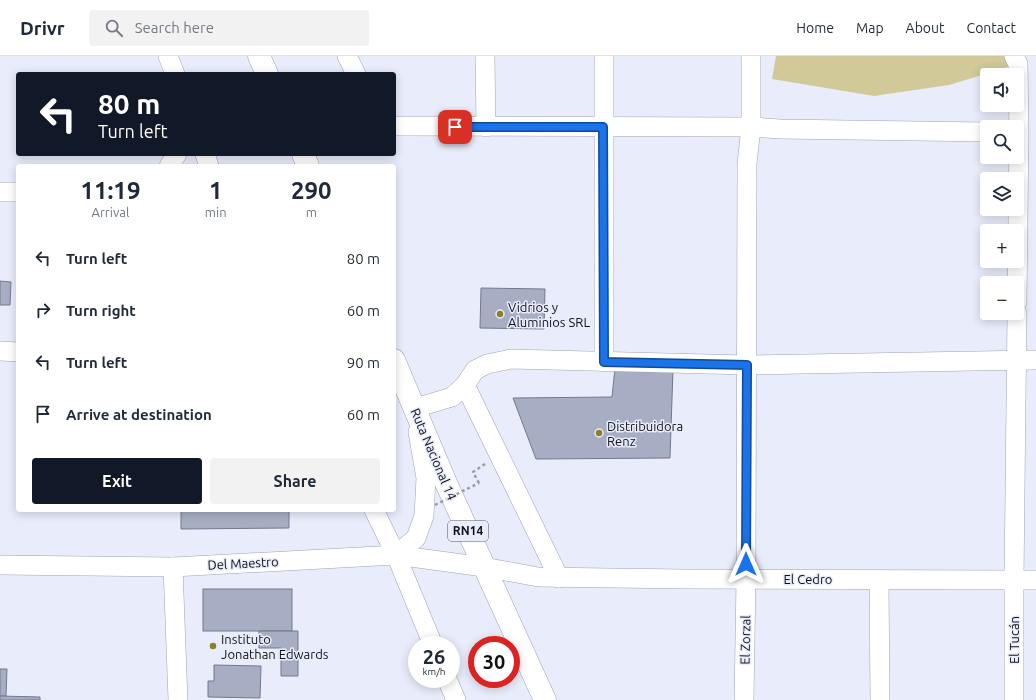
<!DOCTYPE html>
<meta charset="utf-8">
<style>
:root{--surface:#fff;--page:#f2f2f3;--text:#1f2937;--muted:#747a83;--line:#e0e1e3;--accent:#111827}
body{margin:0;font-family:Ubuntu,sans-serif;background:var(--page);color:var(--text);height:100vh;display:flex;flex-direction:column;font-size:15px;white-space:nowrap}
*{box-sizing:border-box;margin:0}
p{font-size:13px;color:var(--muted)}
.icon{flex:none;width:22px;height:22px;fill:none;stroke:currentColor;stroke-width:2;stroke-linecap:round;stroke-linejoin:round}
.map{position:relative;flex:1;overflow:hidden}
.drawer{position:absolute;left:16px;top:108px;width:380px;height:348px;display:flex;flex-direction:column;background:var(--surface);border-radius:4px;box-shadow:0 2px 10px #0003}
.drawer>*{flex:none}
.guide{position:absolute;left:16px;top:16px;width:380px;height:84px;border-radius:4px;box-shadow:0 2px 10px #0003;background:#111827;color:#fff;overflow:hidden}
.controls{position:absolute;left:980px;top:12px;display:grid;gap:8px}
.controls a{display:grid;place-items:center;width:44px;height:44px;border-radius:4px;background:var(--surface);box-shadow:0 2px 10px #0003;font-size:20px}
.speed{position:absolute;left:408px;top:580px;display:flex;gap:8px;font-size:20px;font-weight:700;text-align:center}
.speed>*{display:grid;place-content:center;width:52px;height:52px;border-radius:50%;background:var(--surface);box-shadow:0 2px 10px #0003;line-height:1}
.speed small{font-size:10px;font-weight:400}
.speed .limit{border:6px solid #d22;background:#fff;color:#111}
.pin{position:absolute;display:grid;place-items:center;width:34px;height:34px;color:#fff;margin:-17px;border-radius:8px;box-shadow:0 2px 6px #0006}
.me{position:absolute;width:44px;margin:-22px;rotate:0deg;stroke-linejoin:round;filter:drop-shadow(0 0 3px #0008)}
.turn{display:flex;align-items:center;gap:14px;height:84px;padding:0 16px;font-size:18px}
.turn .icon{width:52px;height:52px;stroke-width:2.5}
.turn b{display:block;font-size:28px;line-height:34px}
.eta{display:flex;justify-content:space-evenly;align-items:center;height:68px;text-align:center}
.eta b{font-size:24px;font-weight:600;line-height:28px}
.action{display:flex;gap:8px;margin-top:auto;padding:8px 16px}
.action a{flex:1;height:46px;border-radius:4px;background:var(--accent);color:#fff;font-size:16px;font-weight:600;line-height:46px;text-align:center}
.action a+a{background:var(--page);color:var(--text)}
ul{padding:0;list-style:none}
li{display:flex;align-items:center;gap:12px;height:52px;padding:0 16px}
li div{flex:1}
li b{display:block;font-size:15px}
li em{font-style:normal}
header{display:flex;align-items:center;gap:24px;box-sizing:border-box;height:56px;padding:0 20px;background:var(--surface);border-bottom:1px solid var(--line)}
header strong{font-size:19px}
nav{display:flex;gap:22px;margin-inline-start:auto;font-size:14px}
.search{width:280px;height:36px;background:var(--page);display:flex;align-items:center;gap:10px;box-sizing:border-box;padding:0 14px;border-radius:4px;color:var(--muted);font-size:15px}
.map>svg:first-child{display:block}
.green{fill:#d2c998}
.building{fill:#a7aec4;stroke:#72788d}
.lines{fill:none;stroke-linecap:round;stroke-linejoin:round}
.minor-casing{stroke:#9ca2b8;stroke-width:20}
.trunk-casing{stroke:#9ca2b8;stroke-width:23}
.path{stroke:#999da8;stroke-width:2.5;stroke-dasharray:3 3;stroke-linecap:butt}
.minor{stroke:#fff;stroke-width:19}
.trunk{stroke:#fff;stroke-width:22}
.path-bridge{stroke:#999da8;stroke-width:2.5;stroke-dasharray:3 3;stroke-linecap:butt}
.route-casing{stroke:#114b97;stroke-width:10}
.route{stroke:#1a73e8;stroke-width:7}
.poi-dot{fill:#8e7f25;stroke:#e9edfb;stroke-width:1.5}
.labels{text-anchor:middle;stroke-width:3;stroke-linejoin:round;paint-order:stroke}
.shield{fill:#e9edfb;stroke:#50545d;stroke-width:1}
.shield-label{font-size:12px;font-weight:bold;fill:#0f1219}
.poi-label{font-size:13px;fill:#0f1219;stroke:#e9edfb;text-anchor:start}
.street-label{font-size:13px;fill:#0f1219;stroke:#e9edfb}
</style>
<header>
<strong>Drivr</strong>
<div class="search"><svg class="icon" aria-label="search" viewBox="0 0 24 24"><circle cx="10" cy="10" r="6"/><path d="M15 15l6 6"/></svg>Search here</div>
<nav><a>Home</a><a>Map</a><a>About</a><a>Contact</a></nav>
</header>
<div class="map">
<svg width="1036" height="644" viewBox="0 0 1036 644">
<rect width="100%" height="100%" fill="#e9edfb"/>
<polygon class="green" points="776,0 1014,0 1018,8 949,29 874,40 772,23"/>
<g class="building">
<polygon points="0,225 11,226 10,249 0,249"/>
<polygon points="481,232 545,233 544,273 480,272"/>
<polygon points="615,312 673,313 670,402 536,403 513,342 612,341"/>
<polygon points="181,454 289,454 289,472 181,473"/>
<rect x="203" y="533" width="89" height="42"/>
<polygon points="259,575 298,575 298,620 281,620 281,592 259,592"/>
<polygon points="214,609 261,610 260,642 208,641 208,625 214,625"/>
<polygon points="0,613 7,613 6,640 0,640"/>
<polygon points="0,640 40,641 40,644 0,644"/>
</g>
<g class="lines">
<defs>
<g id="minor">
<polyline points="168,0 175,18"/>
<polyline points="347,0 356,18"/>
<polyline points="485,0 486,71"/>
<polyline points="604,0 604,306"/>
<polyline points="1014,0 1018,8 1019,77 1017,246"/>
<polyline points="394,70 751,71 780,73 987,76"/>
<polyline points="205,98 209,110"/>
<polyline points="169,110 177,98"/>
<polyline points="0,136 18,136"/>
<polyline points="0,295 18,296"/>
<polyline points="465,329 559,522"/>
<polyline points="415,352 452,341 465,329 475,314 487,308 511,303 747,309 1036,304"/>
<polyline points="374,454 396,499 433,589"/>
<polyline points="396,499 416,482 424,460 426,422 418,376"/>
<polyline points="0,509 173,511 396,499 484,511 538,521 685,523 1036,524"/>
<polyline points="173,511 178,644"/>
<polyline points="879,524 880,644"/>
<polyline points="447,623 456,644"/>
<polyline points="744,644 746,523 747,108 751,71 751,0"/>
<polyline points="1014,644 1014,524 1017,257"/>
</g>
<g id="trunk">
<polyline points="259,0 267,18"/>
<polyline points="303,98 308,110"/>
<polyline points="394,304 446,427 545,644"/>
</g>
</defs>
<use href="#minor" class="minor-casing"/>
<use href="#trunk" class="trunk-casing"/>
<polyline class="path" points="479,427 473,416 485,408"/>
<use href="#minor" class="minor"/>
<use href="#trunk" class="trunk"/>
<polyline class="path-bridge" points="435,449 479,427"/>
</g>
<g class="lines">
<defs>
<polyline id="route" points="455,71 603,71 604,306 747,309 746,508"/>
</defs>
<use href="#route" class="route-casing"/>
<use href="#route" class="route"/>
</g>
<g class="poi-dot">
<circle cx="500" cy="258" r="4"/>
<circle cx="599" cy="377" r="4"/>
<circle cx="213" cy="590" r="4"/>
</g>
<g class="labels">
<rect class="shield" x="448" y="465" width="40" height="20" rx="3"/>
<g class="shield-label">
<text x="468" y="479">RN14</text>
</g>
<g class="poi-label">
<text x="508" y="256">Vidrios y<tspan x="508" dy="15">Aluminios SRL</tspan></text>
<text x="607" y="375">Distribuidora<tspan x="607" dy="15">Renz</tspan></text>
<text x="221" y="588">Instituto<tspan x="221" dy="15">Jonathan Edwards</tspan></text>
</g>
<g class="street-label">
<text transform="translate(434 398) rotate(67)" y="5">Ruta Nacional 14</text>
<text transform="translate(243 507) rotate(-3)" y="5">Del Maestro</text>
<text x="808" y="528">El Cedro</text>
<text transform="translate(745 584) rotate(-89)" y="5">El Zorzal</text>
<text transform="translate(1014 584) rotate(-90)" y="5">El Tucán</text>
</g>
</g>
</svg>
<div class="controls">
<a><svg class="icon" aria-label="sound" viewBox="0 0 24 24"><path d="M4 9h4l5-4v14l-5-4H4zM17 9q2 3 0 6"/></svg></a>
<a><svg class="icon" aria-label="search" viewBox="0 0 24 24"><circle cx="10" cy="10" r="6"/><path d="M15 15l6 6"/></svg></a>
<a><svg class="icon" aria-label="layers" viewBox="0 0 24 24"><path d="M12 4l9 5-9 5-9-5zM3 14l9 5 9-5"/></svg></a>
<a>+</a>
<a>−</a>
</div>
<div class="speed"><div>26<small>km/h</small></div><div class="limit">30</div></div>
<div class="pin" style="left:455px;top:71px;background:#d93025"><svg class="icon" aria-label="arrive" viewBox="0 0 24 24"><path d="M6 21V4h12l-3 4 3 4H6"/></svg></div>
<svg class="me" style="left:746px;top:508px" viewBox="-20 -20 40 40"><path d="M0-17L14 15 0 8-14 15z" fill="#1a73e8" stroke="#fff" stroke-width="4"/></svg>
<div class="guide">
<div class="turn"><svg class="icon" aria-label="left" viewBox="0 0 24 24"><path d="M17 20v-9H6M10 6l-5 5 5 5"/></svg><div><b>80 m</b>Turn left</div></div>
</div>
<section class="drawer">
<div class="eta">
<div><b>11:19</b><p>Arrival</p></div>
<div><b>1</b><p>min</p></div>
<div><b>290</b><p>m</p></div>
</div>
<ul>
<li><svg class="icon" aria-label="left" viewBox="0 0 24 24"><path d="M17 20v-9H6M10 6l-5 5 5 5"/></svg><div><b>Turn left</b></div><em>80 m</em></li>
<li><svg class="icon" aria-label="right" viewBox="0 0 24 24"><path d="M7 20v-9h11M14 6l5 5-5 5"/></svg><div><b>Turn right</b></div><em>60 m</em></li>
<li><svg class="icon" aria-label="left" viewBox="0 0 24 24"><path d="M17 20v-9H6M10 6l-5 5 5 5"/></svg><div><b>Turn left</b></div><em>90 m</em></li>
<li><svg class="icon" aria-label="arrive" viewBox="0 0 24 24"><path d="M6 21V4h12l-3 4 3 4H6"/></svg><div><b>Arrive at destination</b></div><em>60 m</em></li>
</ul>
<div class="action"><a>Exit</a><a>Share</a></div>
</section>
</div>
